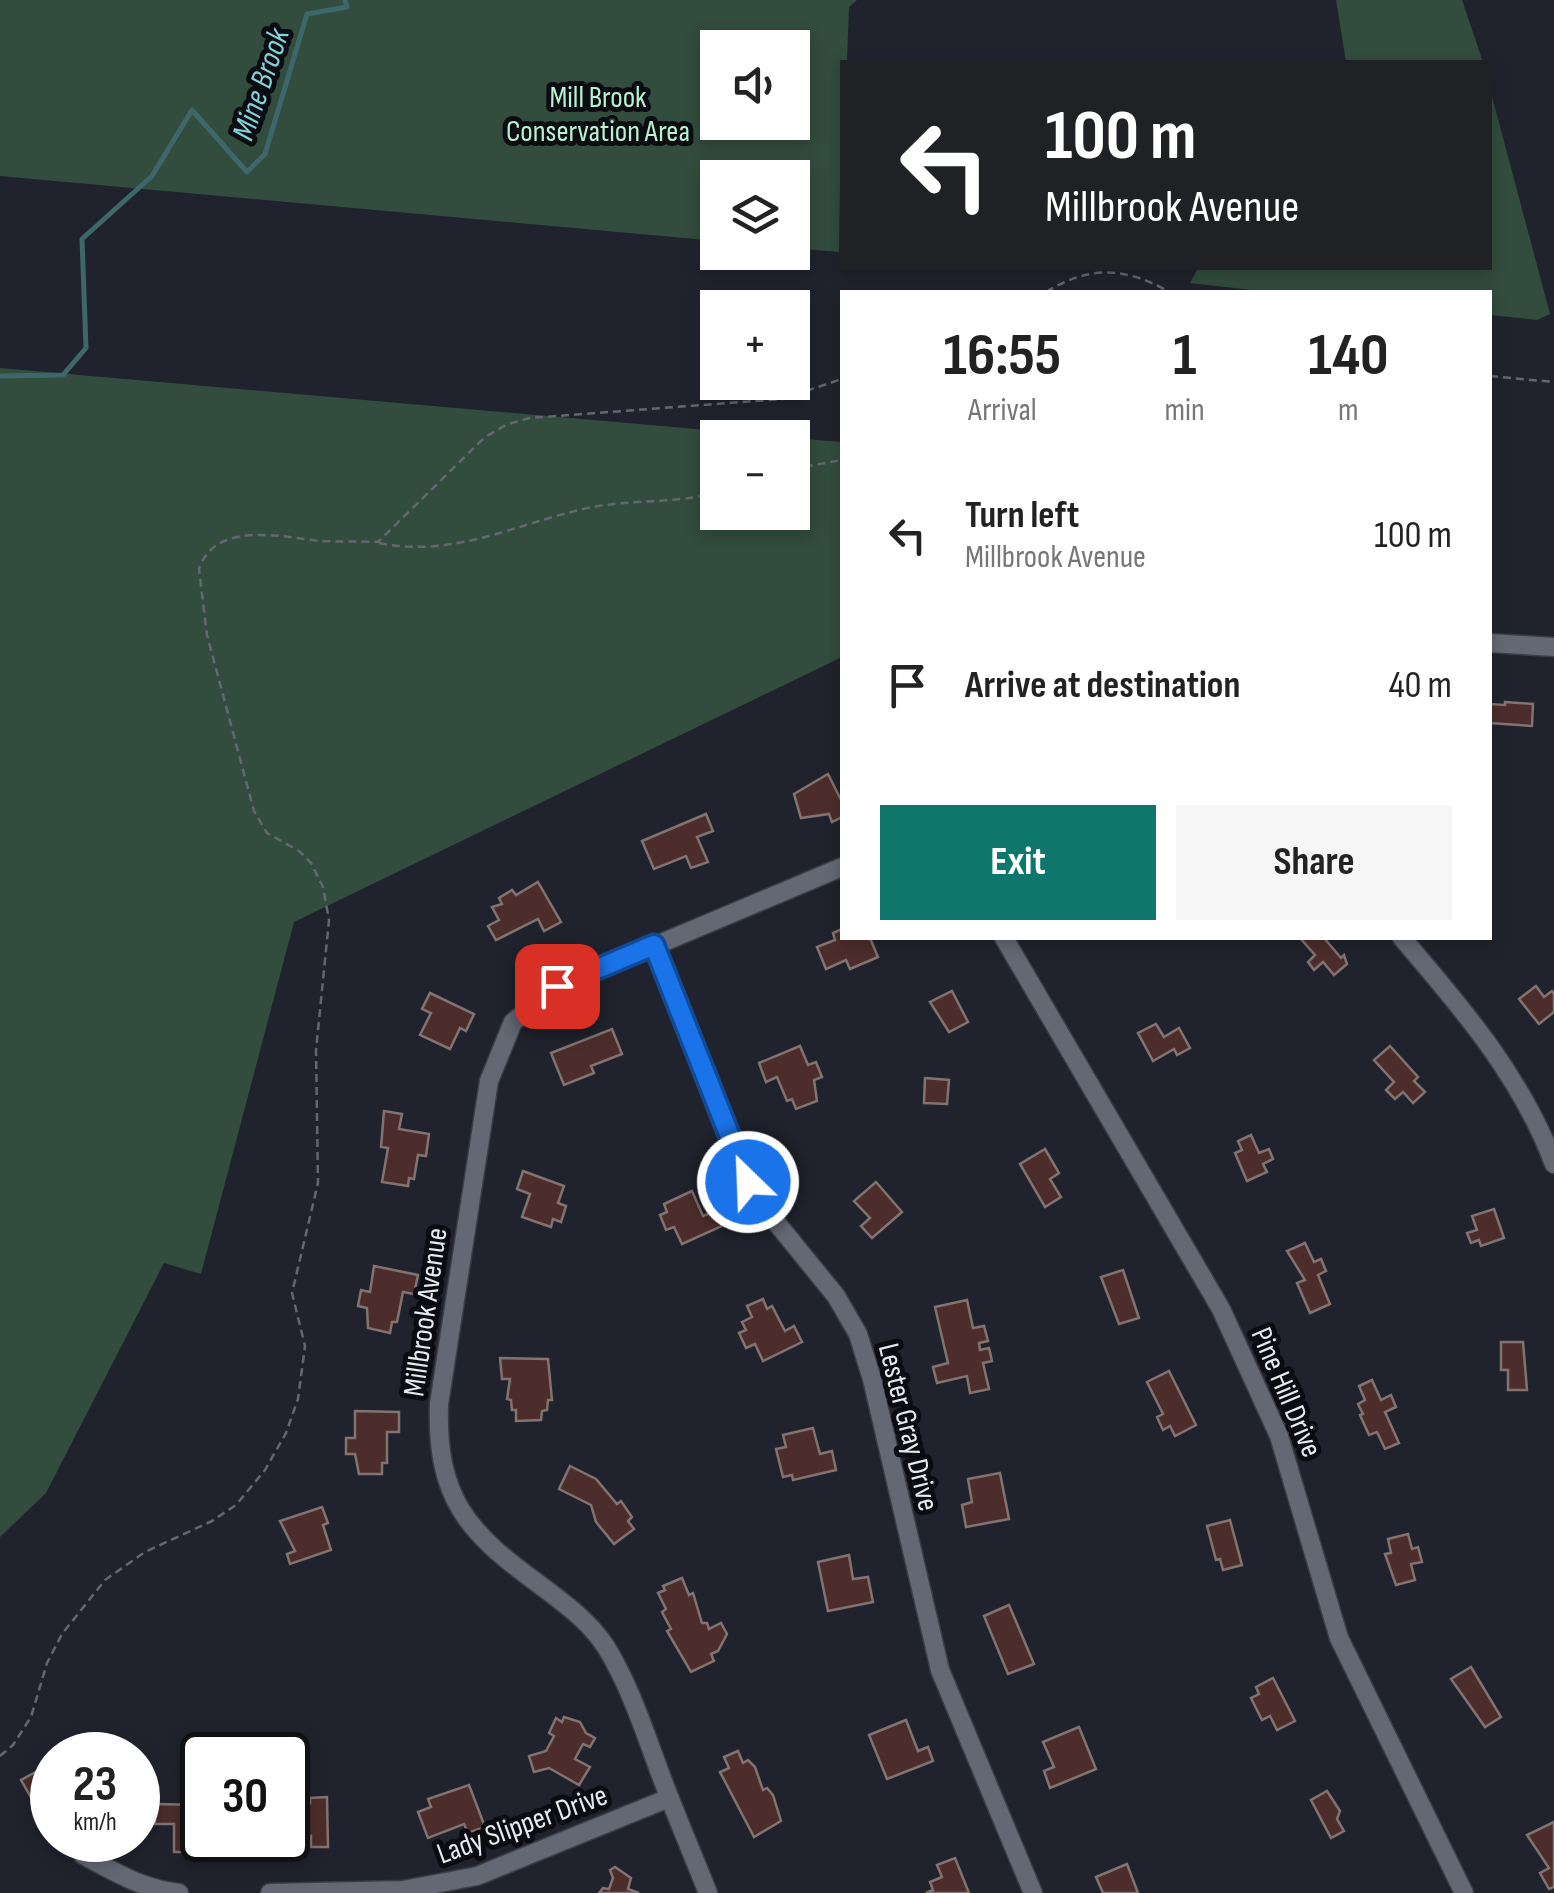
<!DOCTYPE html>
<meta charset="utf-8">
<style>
:root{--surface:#fff;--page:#f6f6f6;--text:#222;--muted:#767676;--accent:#0f766e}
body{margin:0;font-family:"Sofia Sans Condensed",sans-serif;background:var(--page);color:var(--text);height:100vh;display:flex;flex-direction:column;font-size:38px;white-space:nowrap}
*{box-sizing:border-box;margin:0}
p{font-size:32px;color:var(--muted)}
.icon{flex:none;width:55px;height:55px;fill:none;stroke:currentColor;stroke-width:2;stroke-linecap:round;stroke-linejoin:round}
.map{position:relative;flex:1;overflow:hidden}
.details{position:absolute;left:840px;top:290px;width:652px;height:650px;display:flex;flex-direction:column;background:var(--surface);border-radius:0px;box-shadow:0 5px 15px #0003}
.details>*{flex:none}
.top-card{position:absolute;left:840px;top:60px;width:652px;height:210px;border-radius:0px;box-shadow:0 5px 15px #0003;background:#202124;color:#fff;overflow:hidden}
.buttons{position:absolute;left:700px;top:30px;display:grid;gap:20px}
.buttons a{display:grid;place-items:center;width:110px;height:110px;border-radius:0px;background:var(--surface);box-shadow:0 5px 15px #0003;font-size:50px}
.speed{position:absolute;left:30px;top:1732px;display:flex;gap:20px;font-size:50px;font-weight:700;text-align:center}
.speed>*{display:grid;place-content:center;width:130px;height:130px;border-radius:50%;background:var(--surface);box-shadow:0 5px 15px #0003;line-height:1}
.speed small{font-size:25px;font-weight:400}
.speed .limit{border:5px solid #111;border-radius:15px;background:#fff;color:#111}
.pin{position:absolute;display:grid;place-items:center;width:85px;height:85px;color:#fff;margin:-42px;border-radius:20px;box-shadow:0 5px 15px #0006}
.me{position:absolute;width:110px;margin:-55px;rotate:336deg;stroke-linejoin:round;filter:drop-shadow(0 0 8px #0008)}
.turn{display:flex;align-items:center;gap:35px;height:210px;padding:0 40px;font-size:45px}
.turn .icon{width:130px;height:130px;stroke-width:2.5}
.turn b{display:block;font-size:70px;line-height:85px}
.eta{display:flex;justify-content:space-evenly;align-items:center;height:170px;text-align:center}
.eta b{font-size:60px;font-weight:700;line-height:70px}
.button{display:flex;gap:20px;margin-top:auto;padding:20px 40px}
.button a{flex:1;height:115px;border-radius:0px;background:var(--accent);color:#fff;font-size:40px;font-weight:700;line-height:115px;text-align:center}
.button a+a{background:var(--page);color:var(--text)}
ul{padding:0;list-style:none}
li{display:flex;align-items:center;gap:30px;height:150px;padding:0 40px}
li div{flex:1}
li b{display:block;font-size:38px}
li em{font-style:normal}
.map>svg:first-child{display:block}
.green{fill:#324c3d;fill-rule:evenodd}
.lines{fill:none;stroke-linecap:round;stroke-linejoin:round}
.stream{stroke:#3e676b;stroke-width:5}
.building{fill:#4c2d2b;stroke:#827371;stroke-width:2.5}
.minor-casing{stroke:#3a3d45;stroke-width:21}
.path{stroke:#64676f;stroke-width:2.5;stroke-dasharray:8 5;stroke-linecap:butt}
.minor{stroke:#646874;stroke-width:18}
.route-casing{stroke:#114b97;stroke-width:25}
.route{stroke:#1a73e8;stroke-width:18}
.labels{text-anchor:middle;stroke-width:10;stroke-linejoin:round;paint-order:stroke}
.park-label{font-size:30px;fill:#b8f3d1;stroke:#0b0c11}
.street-label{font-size:30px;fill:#e7eaf0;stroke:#0b0c11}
.water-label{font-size:32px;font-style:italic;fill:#84d1d8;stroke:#0b0c11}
</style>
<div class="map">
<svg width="1554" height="1893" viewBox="0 0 1554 1893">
<rect width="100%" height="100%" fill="#20232d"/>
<g class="green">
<path d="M0,0h857l-8,7 -2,55h-5l-3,190 -46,-4 -1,-70h-74l-1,63 -717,-65zM718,48h74v74h-74z"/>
<polygon points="1336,0 1462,0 1483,62 1346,62"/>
<polygon points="1490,89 1550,314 1537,320 1490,315 1490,292 1270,292 1190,283 1198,268 1490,268"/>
<polygon points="0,368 787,437 718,438 718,512 792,512 793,438 842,442 842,657 294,922 201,1274 164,1263 46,1493 0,1537"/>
</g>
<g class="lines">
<polyline class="stream" points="0,376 63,375 86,348 82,239 152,176 192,110 247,172 265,154 307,14 347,7 345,0"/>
</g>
<g class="building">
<polygon points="1505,702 1533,704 1532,726 1490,723 1490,704 1505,705"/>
<polygon points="828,774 842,802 842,817 832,822 829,814 801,818 794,794"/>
<polygon points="706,814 713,831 697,837 708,862 691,868 686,856 654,869 642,841"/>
<polygon points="538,882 561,922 544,931 538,919 496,940 488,926 499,920 492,907 502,904 499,898 512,890 516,895"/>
<polygon points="842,929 842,938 870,938 878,957 850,969 846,960 826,969 817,947 835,940 833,933"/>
<polygon points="1300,938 1324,938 1341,958 1344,955 1347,964 1334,975 1323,962 1314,970 1308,962 1315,955"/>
<polygon points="1536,986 1544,997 1552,991 1554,994 1554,1012 1539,1024 1519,999"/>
<polygon points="952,991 968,1022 949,1032 930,1002"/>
<polygon points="430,993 474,1014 466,1031 460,1028 450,1049 420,1035 431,1013 422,1009"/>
<polygon points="1156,1024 1164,1037 1179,1028 1190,1048 1177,1055 1174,1049 1153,1061 1138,1033"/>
<polygon points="612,1029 622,1054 591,1066 594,1073 564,1085 551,1053"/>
<polygon points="800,1046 808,1065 816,1062 822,1077 814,1080 817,1101 796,1109 792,1099 787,1101 777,1077 766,1082 759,1063"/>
<polygon points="1390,1046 1418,1077 1414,1081 1425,1092 1413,1103 1403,1092 1395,1099 1386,1090 1394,1082 1374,1060"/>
<polygon points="925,1078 949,1080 947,1104 924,1103"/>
<polygon points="384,1111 402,1114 399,1129 429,1134 426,1156 418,1155 414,1179 409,1178 408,1186 382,1182 388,1148 381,1147"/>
<polygon points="1251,1135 1259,1153 1269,1149 1273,1159 1263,1164 1267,1172 1247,1181 1235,1153 1242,1150 1238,1141"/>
<polygon points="1045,1149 1059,1173 1050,1179 1061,1197 1045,1207 1020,1164"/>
<polygon points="523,1171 564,1186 558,1203 566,1206 561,1222 553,1219 551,1227 522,1217 530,1194 517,1189"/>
<polygon points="876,1182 902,1212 872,1238 861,1226 870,1218 854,1201"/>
<polygon points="692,1191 703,1216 715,1211 722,1226 682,1244 674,1227 666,1230 660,1215 667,1212 664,1204"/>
<polygon points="1494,1209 1504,1238 1481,1246 1479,1240 1471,1243 1467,1233 1477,1230 1472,1216"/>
<polygon points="1305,1243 1314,1262 1321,1259 1326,1271 1318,1275 1330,1304 1310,1313 1297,1283 1305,1280 1287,1251"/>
<polygon points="374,1266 418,1275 414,1294 403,1292 397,1322 392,1322 390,1333 368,1328 367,1308 358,1306 361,1290 370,1292"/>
<polygon points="1123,1270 1139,1318 1119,1324 1101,1277"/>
<polygon points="763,1299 767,1309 772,1306 785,1331 794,1326 802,1342 763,1361 755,1344 746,1348 739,1333 746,1330 742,1322 752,1317 747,1306"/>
<polygon points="967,1300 973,1328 984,1326 988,1341 979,1343 980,1350 989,1348 992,1361 983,1363 989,1389 970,1393 967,1376 937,1383 933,1367 948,1363 935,1307"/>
<polygon points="1501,1342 1523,1342 1527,1390 1508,1390 1508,1370 1501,1370"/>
<polygon points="500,1358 548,1359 552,1400 548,1400 547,1410 542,1411 541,1420 516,1421 516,1410 512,1410 511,1400 507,1399 510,1379 502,1379"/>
<polygon points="1169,1371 1196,1425 1175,1436 1170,1426 1163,1430 1157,1417 1163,1414 1147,1382"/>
<polygon points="1372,1380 1381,1400 1391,1395 1396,1407 1385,1412 1399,1443 1385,1449 1377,1432 1369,1435 1360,1415 1363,1414 1358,1404 1365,1400 1359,1386"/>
<polygon points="355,1411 399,1412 399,1432 387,1432 387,1463 382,1463 382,1474 359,1474 355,1454 346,1454 346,1438 355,1438"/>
<polygon points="813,1428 820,1454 832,1451 836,1470 793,1480 792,1475 783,1477 776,1449 786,1447 783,1435"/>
<polygon points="570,1466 596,1479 617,1504 621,1501 632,1517 628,1521 634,1529 614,1544 596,1522 591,1505 559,1489"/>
<polygon points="1000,1473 1009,1519 966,1527 962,1505 972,1502 968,1479"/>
<polygon points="322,1507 328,1523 323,1525 331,1550 290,1564 287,1554 295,1551 280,1521"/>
<polygon points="1230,1520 1242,1565 1223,1570 1220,1559 1216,1560 1207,1526"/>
<polygon points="1408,1534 1412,1549 1418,1547 1422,1562 1411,1564 1415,1580 1396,1585 1385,1554 1391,1553 1388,1539"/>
<polygon points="849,1555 853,1579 868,1577 873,1602 828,1611 818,1562"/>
<polygon points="682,1578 689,1595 693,1593 702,1623 707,1623 709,1629 721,1623 727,1634 718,1651 711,1654 714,1661 691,1672 667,1631 671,1629 662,1612 666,1609 658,1593 665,1590 663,1586"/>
<polygon points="1009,1605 1034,1664 1008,1674 984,1616"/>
<polygon points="1471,1667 1501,1717 1485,1727 1451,1679"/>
<polygon points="1273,1678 1295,1721 1277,1730 1270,1716 1262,1720 1251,1698 1259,1694 1256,1687"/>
<polygon points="564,1717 580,1722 586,1733 595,1738 590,1747 583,1744 575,1759 590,1767 579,1785 549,1768 534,1772 529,1756 546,1751 554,1736 549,1733 556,1718 562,1722"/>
<polygon points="906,1720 918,1751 928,1747 933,1761 887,1779 869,1735"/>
<polygon points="1079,1727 1096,1769 1050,1788 1044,1771 1054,1767 1043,1742"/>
<polygon points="738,1751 743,1763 748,1760 755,1767 763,1790 767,1788 773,1795 781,1821 754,1837 720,1772 729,1768 724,1757"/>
<polygon points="52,1763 52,1797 36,1806 21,1780"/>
<polygon points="469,1785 485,1827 468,1833 464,1824 428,1838 418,1812 431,1807 428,1799"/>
<polygon points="1327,1791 1340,1811 1337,1819 1344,1831 1331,1838 1311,1800"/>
<polygon points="327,1797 328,1847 311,1847 311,1836 288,1836 288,1804 310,1803 310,1798"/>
<polygon points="155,1804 202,1805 202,1836 192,1835 192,1852 174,1852 174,1824 155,1824"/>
<polygon points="1554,1822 1554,1887 1549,1889 1540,1873 1549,1868 1527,1835"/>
<polygon points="955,1858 969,1893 926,1893 933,1890 930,1882 942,1877 937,1865"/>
<polygon points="1127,1864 1138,1893 1103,1893 1096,1877"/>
<polygon points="615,1867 631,1878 628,1889 639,1893 599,1893 603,1888 609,1889 613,1878 610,1870"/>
</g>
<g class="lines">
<defs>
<g id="minor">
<polyline points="1490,643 1554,647"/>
<polyline points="1004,938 1221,1309 1279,1436 1339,1638 1464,1893"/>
<path d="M1402,938c60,70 119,138 152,226"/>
<polyline points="653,945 738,1164 758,1200 836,1296 858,1334 872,1379 940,1670 1033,1893"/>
<path d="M83,1855c32,17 59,34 96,38"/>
<polyline points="270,1893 403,1890 477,1876 669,1798"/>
<path d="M708,1893c-16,-40 -33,-80 -48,-120 -16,-43 -30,-87 -54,-126 -17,-26 -42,-44 -66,-62 -73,-53 -104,-87 -101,-181l50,-323 24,-59 44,-35 285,-120"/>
</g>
</defs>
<use href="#minor" class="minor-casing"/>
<g class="path">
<path d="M1046,292c42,-26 79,-26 123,0"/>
<polyline points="1490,376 1554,382"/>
<polyline points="792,469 842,460"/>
<path d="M379,543c77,16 142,-22 214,-36 41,-8 84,-3 125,-15"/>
<path d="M0,1756l13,-11 18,-28 16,-54 15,-29 43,-54 40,-28 67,-31 24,-16 29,-35 21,-37 12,-34 7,-53 -13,-53 26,-110 -2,-133 13,-130 -6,-33 -12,-24 -12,-12 -32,-18 -13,-22 -47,-176 -8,-66c16,-49 83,-32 122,-28 19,1 38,0 57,1l107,-105 23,-13 22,-6 252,-19 60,-20"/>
</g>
<use href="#minor" class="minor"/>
</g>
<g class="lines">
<defs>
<polyline id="route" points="557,986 654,945 748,1182"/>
</defs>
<use href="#route" class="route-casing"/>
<use href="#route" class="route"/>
</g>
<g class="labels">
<g class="park-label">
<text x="598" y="107">Mill Brook<tspan x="598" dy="34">Conservation Area</tspan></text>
</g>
<g class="street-label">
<text transform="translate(425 1312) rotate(-82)" y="10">Millbrook Avenue</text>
<text transform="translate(1287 1392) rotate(67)" y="10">Pine Hill Drive</text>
<text transform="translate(909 1427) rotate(76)" y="10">Lester Gray Drive</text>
<text transform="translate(522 1824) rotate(-20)" y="10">Lady Slipper Drive</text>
</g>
<g class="water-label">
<text transform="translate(260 84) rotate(-71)" y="11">Mine Brook</text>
</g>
</g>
</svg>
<div class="buttons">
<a><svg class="icon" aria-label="sound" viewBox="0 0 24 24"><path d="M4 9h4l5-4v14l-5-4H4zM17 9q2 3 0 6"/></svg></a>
<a><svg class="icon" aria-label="layers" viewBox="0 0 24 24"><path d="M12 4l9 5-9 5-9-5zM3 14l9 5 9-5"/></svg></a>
<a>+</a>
<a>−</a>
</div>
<div class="speed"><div>23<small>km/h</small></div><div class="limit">30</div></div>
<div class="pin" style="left:557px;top:986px;background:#d93025"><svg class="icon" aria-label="arrive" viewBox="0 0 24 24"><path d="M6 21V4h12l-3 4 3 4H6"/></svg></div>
<svg class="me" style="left:748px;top:1182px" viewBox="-20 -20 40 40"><circle r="17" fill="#1a73e8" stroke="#fff" stroke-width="3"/><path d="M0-11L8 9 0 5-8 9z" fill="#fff"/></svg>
<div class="top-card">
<div class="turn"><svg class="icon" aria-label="left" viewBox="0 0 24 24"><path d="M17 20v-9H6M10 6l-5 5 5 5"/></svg><div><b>100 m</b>Millbrook Avenue</div></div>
</div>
<section class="details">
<div class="eta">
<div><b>16:55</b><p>Arrival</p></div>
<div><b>1</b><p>min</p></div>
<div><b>140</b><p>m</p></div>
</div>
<ul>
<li><svg class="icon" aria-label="left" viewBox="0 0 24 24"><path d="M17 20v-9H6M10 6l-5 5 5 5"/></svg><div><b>Turn left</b><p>Millbrook Avenue</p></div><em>100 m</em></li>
<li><svg class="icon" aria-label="arrive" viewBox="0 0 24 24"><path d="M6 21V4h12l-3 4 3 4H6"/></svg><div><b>Arrive at destination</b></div><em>40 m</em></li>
</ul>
<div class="button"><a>Exit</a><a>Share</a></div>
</section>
</div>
